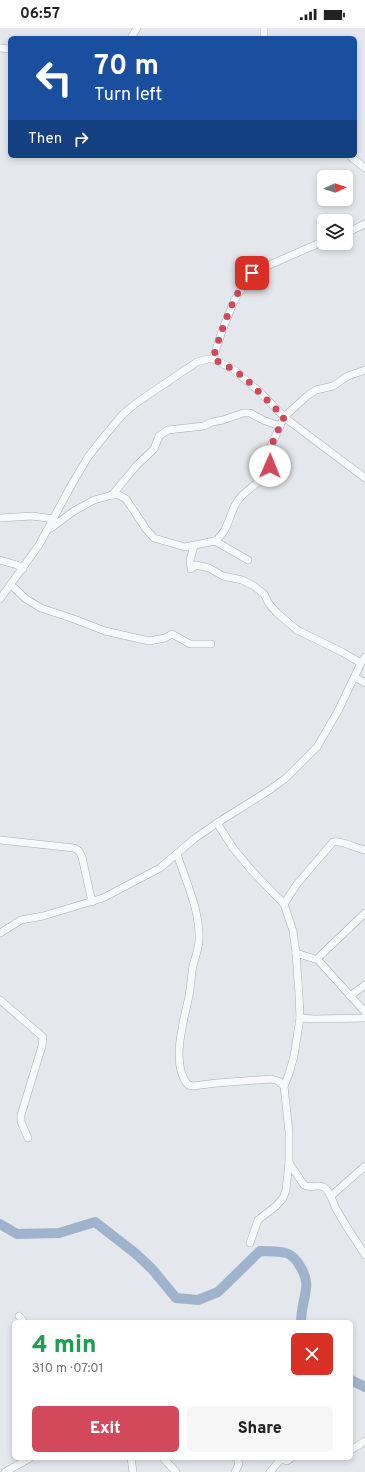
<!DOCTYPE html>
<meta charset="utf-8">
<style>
:root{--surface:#fff;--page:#f6f6f6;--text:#222;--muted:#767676;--accent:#d1495b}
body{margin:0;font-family:Overpass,sans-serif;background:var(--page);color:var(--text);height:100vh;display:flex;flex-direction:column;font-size:15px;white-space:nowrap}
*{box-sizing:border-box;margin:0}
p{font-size:13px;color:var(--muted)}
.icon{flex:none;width:22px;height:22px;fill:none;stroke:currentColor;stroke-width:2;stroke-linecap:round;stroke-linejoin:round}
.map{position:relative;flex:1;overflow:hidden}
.details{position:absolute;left:12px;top:1292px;width:341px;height:140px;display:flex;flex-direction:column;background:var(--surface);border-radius:6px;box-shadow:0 2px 6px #0003}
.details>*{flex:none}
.banner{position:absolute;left:8px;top:8px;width:349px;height:122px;border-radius:6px;box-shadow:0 2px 6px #0003;background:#1a4fa0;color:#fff;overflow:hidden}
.needle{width:26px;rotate:87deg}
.fabs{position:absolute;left:317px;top:142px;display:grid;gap:8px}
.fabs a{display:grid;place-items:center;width:36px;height:36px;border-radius:6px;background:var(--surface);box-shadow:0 2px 6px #0003;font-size:20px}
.pin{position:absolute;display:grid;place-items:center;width:34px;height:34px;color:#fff;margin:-17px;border-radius:8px;box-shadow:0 2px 6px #0006}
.me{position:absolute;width:44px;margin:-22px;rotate:1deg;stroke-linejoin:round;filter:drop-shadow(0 0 3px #0008)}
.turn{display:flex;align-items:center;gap:14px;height:84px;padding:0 20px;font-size:18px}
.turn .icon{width:52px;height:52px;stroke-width:2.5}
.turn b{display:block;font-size:28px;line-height:34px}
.then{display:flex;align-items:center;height:38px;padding:0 20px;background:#0003;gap:8px;font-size:15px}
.round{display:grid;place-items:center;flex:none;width:42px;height:42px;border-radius:6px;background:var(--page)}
.headline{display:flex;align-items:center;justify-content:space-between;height:68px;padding:0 20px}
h1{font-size:24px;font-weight:800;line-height:30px;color:#1e9e55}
.primary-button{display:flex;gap:8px;margin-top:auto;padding:8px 20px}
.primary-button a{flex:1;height:46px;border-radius:6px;background:var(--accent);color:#fff;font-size:16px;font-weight:800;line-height:46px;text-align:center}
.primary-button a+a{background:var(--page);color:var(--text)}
.status{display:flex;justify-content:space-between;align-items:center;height:28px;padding:0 20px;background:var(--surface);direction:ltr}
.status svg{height:11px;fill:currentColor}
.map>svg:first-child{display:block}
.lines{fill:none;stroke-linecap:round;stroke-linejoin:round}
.river{stroke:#9fb4cc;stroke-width:10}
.minor-casing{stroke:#a9aeb7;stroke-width:8}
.minor{stroke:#f7f8fa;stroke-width:7}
.route{stroke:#d1495b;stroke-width:7;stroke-dasharray:0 12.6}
</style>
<div class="status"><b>06:57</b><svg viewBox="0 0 49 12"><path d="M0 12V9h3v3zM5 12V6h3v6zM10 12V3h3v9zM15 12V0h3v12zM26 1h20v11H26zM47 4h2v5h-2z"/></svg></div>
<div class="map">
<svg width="365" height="1444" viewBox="0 0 365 1444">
<rect width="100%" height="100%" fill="#e4e7ec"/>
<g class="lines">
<g class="river">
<path d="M0,1196l17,10 42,-1 36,-11 40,31 17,16 24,29 22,2 20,-8 42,-41c8,0 18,0 26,2 11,3 22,24 20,35 -1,11 -5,22 -5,34"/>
<polyline points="351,1352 365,1359"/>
</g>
<defs>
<g id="minor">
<polyline points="264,0 264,10"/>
<polyline points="131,10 137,0"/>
<polyline points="0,20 10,21"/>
<polyline points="350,128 365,140"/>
<polyline points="346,205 365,196"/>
<polyline points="213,331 222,303 234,273 248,250 258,242 324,213"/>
<polyline points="112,467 137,437 154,421 159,408 168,402 204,398 212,394 223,392 243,385 250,385 263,392 280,398"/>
<polyline points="0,490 32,488 54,491"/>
<path d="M51,500l23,-17 20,-11 18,-5h7l7,4 20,30 8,9 31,9 30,-6c12,-8 14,-24 20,-36 7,-14 24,-21 34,-33l2,-26 13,-29 23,-21 9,-6 17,-4 15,-10 17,-6"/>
<polyline points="215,513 248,532"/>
<polyline points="194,518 190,532 191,541 196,537 209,540 223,548 242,552 254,558 264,566 269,576 277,585 297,602 342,624 361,635"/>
<polyline points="0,532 17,537 23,541"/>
<polyline points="11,557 26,571 41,580 74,591 105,603 149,613 165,610 172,606 190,616 211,616"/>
<polyline points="0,571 39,517 72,456 88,429 102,411 123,386 139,373 197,334 208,331 213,331 233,341 261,365 284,389 365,450"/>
<polyline points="355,649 365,655"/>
<polyline points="217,795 233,820 253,844 284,876 293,903 296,925 318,932 365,984"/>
<polyline points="0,812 74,820 79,823 82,829 92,874"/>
<path d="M177,826c9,28 23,56 22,85 0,10 -4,18 -6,27 -2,10 -2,20 -4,30 -5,24 -19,68 -1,89l5,1 24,-3 54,-4 7,2 6,5"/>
<path d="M284,876l13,-20 36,-42c9,-2 22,6 32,8"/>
<polyline points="0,905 21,892 43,888 103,870 160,840 194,811 217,795 268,763 286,750 317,719 338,683 361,635 365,629"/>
<polyline points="318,932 319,929 365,885"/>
<polyline points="350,968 365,957"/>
<polyline points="0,972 43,1009 42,1018 21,1087 21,1094 28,1110"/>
<polyline points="300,990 315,991 365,990"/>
<path d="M289,1135l15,22c7,4 15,-2 21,3 7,6 8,17 13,24 8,15 18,28 27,43"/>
<polyline points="331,1168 365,1138"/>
<polyline points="250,1215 258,1192 276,1178 283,1170 286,1162 289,1134 289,1104 284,1058 289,1046 294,1028 300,990 299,967 296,925"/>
<polyline points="19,1288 24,1294"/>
<polyline points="351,1422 365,1413"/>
<polyline points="131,1430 133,1444"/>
<polyline points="163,1430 176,1444"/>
<polyline points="5,1444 30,1430"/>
<polyline points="235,1444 239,1436 237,1430"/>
<polyline points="270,1444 281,1431 287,1433 291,1430"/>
</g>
</defs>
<use href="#minor" class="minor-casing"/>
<use href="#minor" class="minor"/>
</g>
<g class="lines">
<path class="route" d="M252,245c-18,18 -32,61 -39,86l20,10 13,10 38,38 -13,29 -1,20"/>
</g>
</svg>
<div class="fabs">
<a><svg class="needle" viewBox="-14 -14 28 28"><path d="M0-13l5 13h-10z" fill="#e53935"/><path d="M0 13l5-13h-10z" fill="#767676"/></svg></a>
<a><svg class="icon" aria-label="layers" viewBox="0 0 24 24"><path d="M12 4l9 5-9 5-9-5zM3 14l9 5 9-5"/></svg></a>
</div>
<div class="pin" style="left:252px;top:245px;background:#d93025"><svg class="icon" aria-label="arrive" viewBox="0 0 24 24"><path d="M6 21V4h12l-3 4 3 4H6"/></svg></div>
<svg class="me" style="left:270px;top:438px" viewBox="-20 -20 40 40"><circle r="19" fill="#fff"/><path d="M0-13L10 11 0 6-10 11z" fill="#d1495b"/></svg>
<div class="banner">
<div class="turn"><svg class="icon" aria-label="left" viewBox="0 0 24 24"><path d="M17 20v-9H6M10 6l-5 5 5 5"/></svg><div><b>70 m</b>Turn left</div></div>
<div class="then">Then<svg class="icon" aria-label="right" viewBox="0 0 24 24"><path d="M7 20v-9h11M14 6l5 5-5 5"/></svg></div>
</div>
<section class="details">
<div class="headline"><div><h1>4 min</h1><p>310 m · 07:01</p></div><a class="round" style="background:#d93025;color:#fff"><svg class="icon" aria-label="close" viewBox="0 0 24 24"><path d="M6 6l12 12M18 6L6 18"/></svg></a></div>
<div class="primary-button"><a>Exit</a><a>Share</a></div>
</section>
</div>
